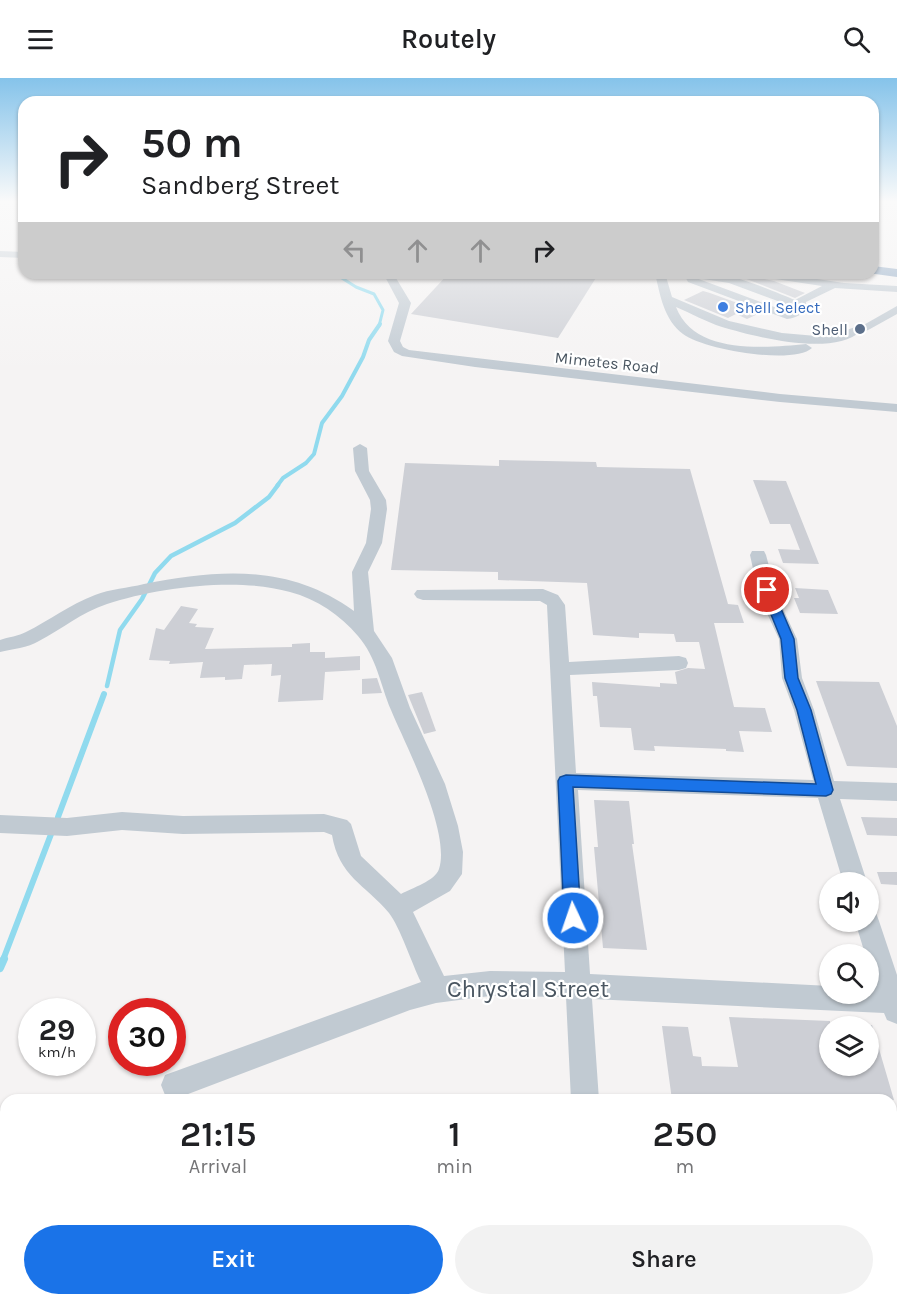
<!DOCTYPE html>
<style>
:root{--surface:#fff;--page:#f2f2f2;--text:#202124;--muted:#757577;--accent:#1a73e8}
body{margin:0;font-family:Karla,sans-serif;background:var(--page);color:var(--text);height:100vh;display:flex;flex-direction:column;font-size:22px;white-space:nowrap}
*{box-sizing:border-box;margin:0}
p{font-size:20px;color:var(--muted)}
.icon{flex:none;width:33px;height:33px;fill:none;stroke:currentColor;stroke-width:2;stroke-linecap:round;stroke-linejoin:round}
.map{position:relative;flex:1;overflow:hidden}
.side{position:absolute;left:0px;top:1016px;width:897px;height:212px;display:flex;flex-direction:column;background:var(--surface);border-radius:18px 18px 0 0;box-shadow:0 2px 4px #0004}
.side>*{flex:none}
.hud{position:absolute;left:18px;top:18px;width:861px;height:183px;border-radius:18px;box-shadow:0 2px 4px #0004;background:#fff;color:var(--text);overflow:hidden}
.fabs{position:absolute;left:819px;top:794px;display:grid;gap:12px}
.fabs a{display:grid;place-items:center;width:60px;height:60px;border-radius:50%;background:var(--surface);box-shadow:0 2px 4px #0004;font-size:30px}
.speed{position:absolute;left:18px;top:920px;display:flex;gap:12px;font-size:30px;font-weight:700;text-align:center}
.speed>*{display:grid;place-content:center;width:78px;height:78px;border-radius:50%;background:var(--surface);box-shadow:0 2px 4px #0004;line-height:1}
.speed small{font-size:15px;font-weight:400}
.speed .limit{border:9px solid #d22;background:#fff;color:#111}
.pin{position:absolute;display:grid;place-items:center;width:51px;height:51px;color:#fff;margin:-26px;border:3px solid #fff;border-radius:50%;box-shadow:0 2px 6px #0007}
.me{position:absolute;width:66px;margin:-33px;rotate:357deg;stroke-linejoin:round;filter:drop-shadow(0 0 4px #0008)}
.turn{display:flex;align-items:center;gap:21px;height:126px;padding:0 24px;font-size:27px}
.turn .icon{width:78px;height:78px;stroke-width:2.5}
.turn b{display:block;font-size:42px;line-height:51px}
.lanes{display:flex;align-items:center;height:57px;padding:0 24px;background:#0003;justify-content:center;gap:30px;direction:ltr}
.lanes .off{opacity:.35}
.eta{display:flex;justify-content:space-evenly;align-items:center;height:102px;text-align:center}
.eta b{font-size:36px;font-weight:600;line-height:42px}
.cta{display:flex;gap:12px;margin-top:auto;padding:12px 24px}
.cta a{flex:1;height:69px;border-radius:36px;background:var(--accent);color:#fff;font-size:24px;font-weight:600;line-height:69px;text-align:center}
.cta a+a{background:var(--page);color:var(--text)}
header{display:flex;justify-content:space-between;align-items:center;height:78px;padding:0 24px;background:var(--surface);font-size:27px;font-weight:600}
.map>svg:first-child{display:block}
.lines{fill:none;stroke-linecap:round;stroke-linejoin:round}
.stream-far4{stroke:#90daee;stroke-width:3}
.stream-far3{stroke:#90daee;stroke-width:4}
.stream-far2{stroke:#90daee;stroke-width:4.5}
.stream-far1{stroke:#90daee;stroke-width:6}
.stream{stroke:#90daee;stroke-width:8}
.building{fill:#cdcfd5}
.minor{fill:#c1cad2;fill-rule:evenodd}
.major{fill:#b3c2d1;fill-rule:evenodd}
.highway{fill:#8ba5c1;fill-rule:evenodd}
.route{fill:#1a73e8;stroke:#114b97;stroke-width:1.5}
.shop-dot{fill:#3f7fe0;stroke:#fff;stroke-width:2}
.service-dot{fill:#5c6f8a;stroke:#fff;stroke-width:2}
.labels{text-anchor:middle;stroke-width:4.5;stroke-linejoin:round;paint-order:stroke}
.far-shop-label{font-size:16px;fill:#366cbe;stroke:#fff;text-anchor:start}
.far-service-label{font-size:16px;fill:#4e5e75;stroke:#fff;text-anchor:end}
.far-street-label{font-size:16px;fill:#4a5661;stroke:#fff}
.near-street-label{font-size:24px;fill:#4a5661;stroke:#fff}
</style>
<header><svg class="icon" aria-label="menu" viewBox="0 0 24 24"><path d="M4 6h16M4 12h16M4 18h16"/></svg>Routely<svg class="icon" aria-label="search" viewBox="0 0 24 24"><circle cx="10" cy="10" r="6"/><path d="M15 15l6 6"/></svg></header>
<div class="map">
<svg width="897" height="1226" viewBox="0 0 897 1226">
<rect width="100%" height="100%" fill="#f5f3f3"/>
<g class="lines">
<polyline class="stream-far4" points="334,195 356,209 374,216 383,232 379,248"/>
<polyline class="stream-far3" points="277,408 283,400 306,385 314,376 322,345 342,318 363,279 369,262 380,246"/>
<polyline class="stream-far2" points="107,608 120,552 142,521 155,495 171,478 235,445 269,419 278,407"/>
<g class="stream-far1">
<polyline points="58,739 104,616"/>
<polyline points="3,882 53,751"/>
</g>
<polyline class="stream" points="0,890 4,881"/>
</g>
<g class="building">
<polygon points="449,195 599,195 558,260 411,236"/>
<polygon points="750,198 774,203 805,215 795,220 744,200"/>
<polygon points="703,213 710,215 762,234 747,241 736,236 728,240 684,222"/>
<polygon points="499,382 596,384 597,389 690,391 728,526 738,527 744,545 714,545 734,629 765,630 772,654 739,653 744,674 726,673 726,671 654,668 655,673 634,672 631,650 600,649 597,618 593,618 592,604 660,609 660,605 677,606 675,594 688,590 705,591 699,564 676,564 674,556 639,555 639,560 593,557 587,505 498,502 498,494 391,492 405,385 499,388"/>
<polygon points="753,402 786,403 819,486 783,485 778,471 800,472 790,446 770,446"/>
<polygon points="795,510 828,512 838,536 800,535 794,520 799,520"/>
<polygon points="181,528 198,531 189,545 197,546 195,549 214,550 205,571 292,569 292,566 310,565 310,574 325,574 325,580 360,578 360,592 325,594 323,622 278,624 281,597 271,598 272,586 244,587 242,601 225,602 225,599 200,600 203,584 169,586 170,583 149,582 156,550 164,552"/>
<polygon points="377,600 382,615 362,616 362,601"/>
<polygon points="816,603 879,604 897,648 897,690 847,688"/>
<polygon points="422,614 436,653 424,656 408,617"/>
<polygon points="594,722 629,723 634,766 632,766 647,872 603,870 594,769 598,769"/>
<polygon points="861,739 897,740 897,758 867,757"/>
<polygon points="877,794 897,794 897,807 881,806"/>
<polygon points="729,939 830,943 830,987 868,987 868,948 872,947 894,1022 672,1022 662,948 688,949 693,978 701,979 702,988 738,989"/>
</g>
<g class="lines">
<g class="minor">
<polygon points="0,173 24,174 24,180 0,179"/>
<polygon points="383,195 393,195 411,225 400,263 403,269 409,272 780,316 897,326 897,334 780,324 475,289 402,278 394,274 388,263 399,225"/>
<path d="M655,195h10l7,24 57,24 53,12 46,4 27,-10 6,4c-28,26 -105,6 -139,-4 -16,-5 -31,-14 -46,-20 18,48 89,41 130,37l6,4c-18,17 -108,2 -129,-14 -19,-14 -23,-39 -28,-61z"/>
<path d="M683,195h10l3,5 92,34 6,-5 -65,-24 -26,-4 -5,-3c15,-12 79,17 97,24l27,-14 -67,-10 -5,-3h27l67,10 53,3v6l-62,-4 -29,14c1,11 -9,16 -19,17l-99,-37z"/>
<polygon points="897,228 897,236 870,251 866,253 860,249"/>
<path d="M360,366l7,4 2,23 17,29 1,9 -5,34 -14,29 6,59 18,27 18,50 35,76 13,42 5,26 -1,22 -12,17 -37,21 31,64 46,-5 75,1 -18,-367 -7,-4 -117,-1 -6,-2 -3,-4 3,-4 126,-1 15,6 7,10 4,57 110,-6 7,2 2,5 -2,5 -7,2 -109,5 6,98 237,7 -19,-70 -12,-32 -3,-39 -20,-43 -9,-41 2,-4h12l2,4 11,41 20,43 5,39 12,32 20,71 63,2v18l-57,-2 27,83h-24l-25,-84 -240,-8 12,184 240,12v7h38v-6h8l-8,-22v-11h-3l-10,-33h13v-11l8,3 3,8 18,54v49l-10,-4 -3,-7 -292,-14 7,101h-28l-5,-103 -76,-1 -54,7 -26,7 -235,89 -10,-4 -4,-10 4,-10 256,-93c-9,-18 -21,-55 -32,-69 -24,-29 -50,-36 -57,-78l-8,-3 -141,2 -61,-4 -55,6 -67,-3v-18l67,3 55,-6 61,4 141,-2 23,6 4,4 10,32 40,38c11,-6 34,-13 38,-25 12,-37 -33,-123 -48,-159 -11,-26 -14,-52 -33,-74 -18,-21 -41,-37 -68,-44 -51,-15 -132,-5 -183,12 -25,8 -45,25 -68,37 -11,7 -27,8 -39,11v-12c8,-3 19,-4 26,-8 24,-12 43,-27 69,-37 15,-6 33,-7 49,-11 76,-15 145,-20 210,27l-2,-39 14,-29 5,-34 -1,-9 -15,-29 -2,-23z"/>
<polygon points="583,1221 615,1221 616,1226 584,1226"/>
</g>
<g class="major">
<polygon points="0,1095 6,1098 6,1136 0,1133"/>
<polygon points="358,1221 428,1221 430,1226 360,1226"/>
</g>
<polygon class="highway" points="873,188 897,191 897,199 868,195 873,195"/>
</g>
<linearGradient id="sky" x2="0" y2="1"><stop stop-color="#85c3ea"/><stop offset="0.42" stop-color="#fafafa"/><stop offset="1" stop-color="#fafafa" stop-opacity="0"/></linearGradient>
<rect width="897" height="294" fill="url(#sky)"/>
<polygon class="route" points="767,508 773,512 794,561 798,600 811,632 833,712 831,716 826,718 573,709 581,840 579,845 573,847 567,845 564,840 558,703 560,699 566,697 816,706 797,632 785,600 781,561 761,512"/>
<circle class="shop-dot" cx="723" cy="229" r="6"/>
<circle class="service-dot" cx="860" cy="251" r="6"/>
<g class="labels">
<g class="far-shop-label">
<text x="735" y="235">Shell Select</text>
</g>
<g class="far-service-label">
<text x="848" y="257">Shell</text>
</g>
<g class="far-street-label">
<text transform="translate(607 284) rotate(6)" y="6">Mimetes Road</text>
</g>
<g class="near-street-label">
<text x="528" y="919">Chrystal Street</text>
</g>
</g>
</svg>
<div class="fabs">
<a><svg class="icon" aria-label="sound" viewBox="0 0 24 24"><path d="M4 9h4l5-4v14l-5-4H4zM17 9q2 3 0 6"/></svg></a>
<a><svg class="icon" aria-label="search" viewBox="0 0 24 24"><circle cx="10" cy="10" r="6"/><path d="M15 15l6 6"/></svg></a>
<a><svg class="icon" aria-label="layers" viewBox="0 0 24 24"><path d="M12 4l9 5-9 5-9-5zM3 14l9 5 9-5"/></svg></a>
</div>
<div class="speed"><div>29<small>km/h</small></div><div class="limit">30</div></div>
<div class="pin" style="left:767px;top:512px;background:#d93025"><svg class="icon" aria-label="arrive" viewBox="0 0 24 24"><path d="M6 21V4h12l-3 4 3 4H6"/></svg></div>
<svg class="me" style="left:573px;top:840px" viewBox="-20 -20 40 40"><circle r="17" fill="#1a73e8" stroke="#fff" stroke-width="3"/><path d="M0-11L8 9 0 5-8 9z" fill="#fff"/></svg>
<div class="hud">
<div class="turn"><svg class="icon" aria-label="right" viewBox="0 0 24 24"><path d="M7 20v-9h11M14 6l5 5-5 5"/></svg><div><b>50 m</b>Sandberg Street</div></div>
<div class="lanes"><svg class="icon off" aria-label="left" viewBox="0 0 24 24"><path d="M17 20v-9H6M10 6l-5 5 5 5"/></svg><svg class="icon off" aria-label="ahead" viewBox="0 0 24 24"><path d="M12 20V5M6 11l6-6 6 6"/></svg><svg class="icon off" aria-label="ahead" viewBox="0 0 24 24"><path d="M12 20V5M6 11l6-6 6 6"/></svg><svg class="icon" aria-label="right" viewBox="0 0 24 24"><path d="M7 20v-9h11M14 6l5 5-5 5"/></svg></div>
</div>
<section class="side">
<div class="eta">
<div><b>21:15</b><p>Arrival</p></div>
<div><b>1</b><p>min</p></div>
<div><b>250</b><p>m</p></div>
</div>
<div class="cta"><a>Exit</a><a>Share</a></div>
</section>
</div>
